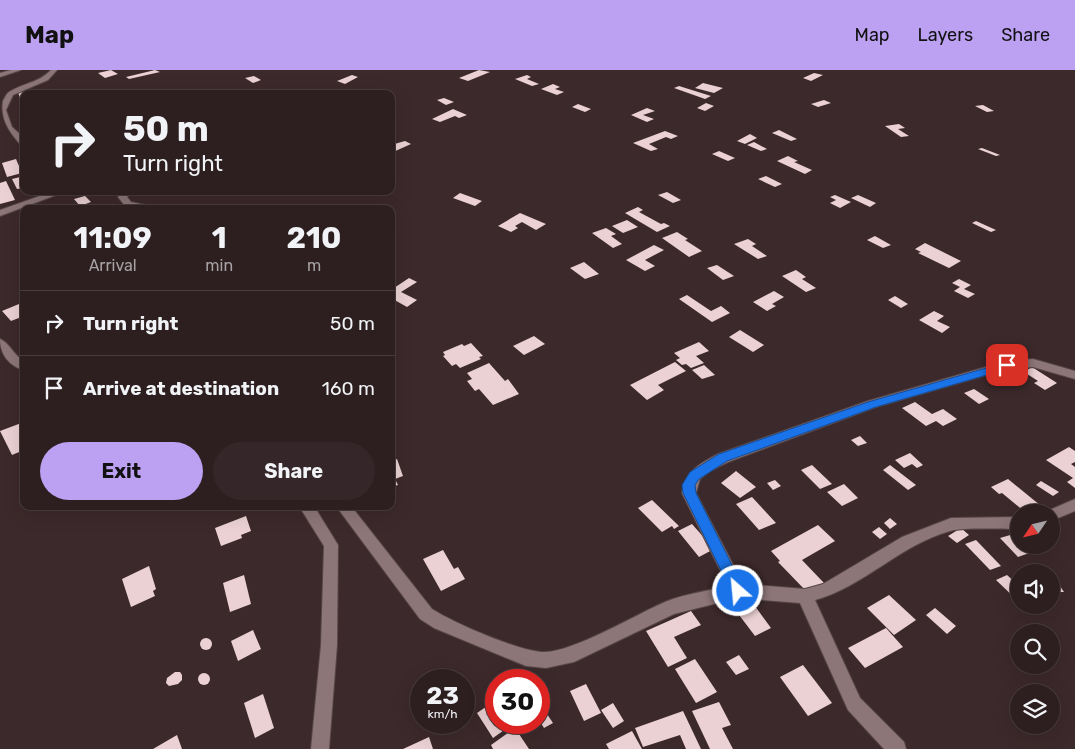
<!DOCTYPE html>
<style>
:root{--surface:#2d1f20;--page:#352729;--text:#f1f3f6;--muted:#a7a2a5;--line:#483d3e;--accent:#bca0f2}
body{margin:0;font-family:Rubik,sans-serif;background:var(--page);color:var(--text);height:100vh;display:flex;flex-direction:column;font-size:19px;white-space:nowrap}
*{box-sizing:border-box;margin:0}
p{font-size:16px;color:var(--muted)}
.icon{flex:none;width:28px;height:28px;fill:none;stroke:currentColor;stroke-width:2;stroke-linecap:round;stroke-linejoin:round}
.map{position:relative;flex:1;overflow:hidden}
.side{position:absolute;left:20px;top:135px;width:375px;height:305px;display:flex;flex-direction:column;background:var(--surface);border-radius:10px;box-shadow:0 5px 20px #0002,0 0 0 1px var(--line)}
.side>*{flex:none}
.top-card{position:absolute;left:20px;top:20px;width:375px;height:105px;border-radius:10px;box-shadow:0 5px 20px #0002,0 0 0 1px var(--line);background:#2d1f20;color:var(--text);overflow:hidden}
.needle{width:32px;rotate:235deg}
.controls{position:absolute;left:1010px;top:434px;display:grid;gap:10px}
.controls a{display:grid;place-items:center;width:50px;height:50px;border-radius:50%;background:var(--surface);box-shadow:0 5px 20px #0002,0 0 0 1px var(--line);font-size:25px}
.speed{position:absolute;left:410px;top:599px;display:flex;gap:10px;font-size:25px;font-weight:700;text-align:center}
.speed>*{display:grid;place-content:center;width:65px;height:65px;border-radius:50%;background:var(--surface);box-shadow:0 5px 20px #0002,0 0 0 1px var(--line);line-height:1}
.speed small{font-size:12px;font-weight:400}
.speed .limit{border:8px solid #d22;background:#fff;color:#111}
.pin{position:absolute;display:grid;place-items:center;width:42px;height:42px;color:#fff;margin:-21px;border-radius:10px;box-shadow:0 2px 8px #0006}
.me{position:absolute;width:55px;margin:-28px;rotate:333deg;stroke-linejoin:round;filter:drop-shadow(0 0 4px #0008)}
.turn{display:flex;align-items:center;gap:18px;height:105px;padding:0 20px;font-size:22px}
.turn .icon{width:65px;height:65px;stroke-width:2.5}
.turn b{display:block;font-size:35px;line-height:42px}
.eta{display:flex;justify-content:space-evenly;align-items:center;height:85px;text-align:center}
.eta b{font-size:30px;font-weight:700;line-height:35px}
.action{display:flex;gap:10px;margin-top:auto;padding:10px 20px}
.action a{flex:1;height:58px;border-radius:30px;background:var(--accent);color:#111;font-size:20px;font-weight:700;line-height:58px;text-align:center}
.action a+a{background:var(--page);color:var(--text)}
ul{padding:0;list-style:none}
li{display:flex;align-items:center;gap:15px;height:65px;padding:0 20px;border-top:1px solid var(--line)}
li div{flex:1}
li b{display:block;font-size:19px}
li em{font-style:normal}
header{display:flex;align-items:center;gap:30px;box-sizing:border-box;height:70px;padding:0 25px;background:var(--accent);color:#111}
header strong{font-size:24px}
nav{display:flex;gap:28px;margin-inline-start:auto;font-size:18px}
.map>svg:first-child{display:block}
.building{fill:#ebd1d3}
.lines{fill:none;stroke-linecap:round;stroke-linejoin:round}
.minor-casing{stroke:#574648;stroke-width:2}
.minor{fill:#8d7678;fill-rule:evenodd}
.route{fill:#1a73e8;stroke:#114b97}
</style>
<header>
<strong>Map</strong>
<nav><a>Map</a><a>Layers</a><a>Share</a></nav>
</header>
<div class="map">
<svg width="1075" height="679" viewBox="0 0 1075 679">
<rect width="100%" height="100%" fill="#3c292b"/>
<g class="building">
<polygon points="111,0 118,4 105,8 98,3"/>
<polygon points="155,0 160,2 129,9 126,7"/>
<polygon points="479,0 490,2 468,11 459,8"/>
<polygon points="814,3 823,5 811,11 803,8"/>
<polygon points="352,5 358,7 345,14 337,11"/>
<polygon points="527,5 531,7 527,9 539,14 532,16 515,9"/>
<polygon points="254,6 261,10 253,13 245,8"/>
<polygon points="703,13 723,18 714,23 695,18"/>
<polygon points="553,14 560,17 555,19 564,22 557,25 541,19"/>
<polygon points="679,16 711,26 705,29 674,18"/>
<polygon points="37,19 39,24 24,24 22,34 18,22"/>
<polygon points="444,28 454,32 446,35 437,30"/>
<polygon points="824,30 831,33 818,37 811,34"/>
<polygon points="706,33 714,36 705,41 697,38"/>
<polygon points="578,34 591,39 585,42 572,37"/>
<polygon points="983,35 994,41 987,42 975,36"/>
<polygon points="647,38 655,41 643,45 654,49 647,52 631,45"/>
<polygon points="453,39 467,45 459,48 455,46 440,52 432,49"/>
<polygon points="899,54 905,58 898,59 909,66 901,67 885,56"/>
<polygon points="779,60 797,69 791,71 772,63"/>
<polygon points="665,61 678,66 671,69 666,67 649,74 658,79 651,81 633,73"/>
<polygon points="750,64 757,68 745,74 737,71"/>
<polygon points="405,71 411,74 391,83 391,75"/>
<polygon points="754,72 767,79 761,81 747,75"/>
<polygon points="982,78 1000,85 996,86 978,79"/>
<polygon points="719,81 735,88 728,91 712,84"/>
<polygon points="788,86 798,91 794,92 812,100 805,104 777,91"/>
<polygon points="16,89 22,103 7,107 2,93"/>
<polygon points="24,106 24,118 17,119 12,109"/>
<polygon points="766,106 782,114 775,117 758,109"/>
<polygon points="6,111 15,130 0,134 0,113"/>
<polygon points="667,122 681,130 673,133 658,125"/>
<polygon points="460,123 482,131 475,136 453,128"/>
<polygon points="835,125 851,132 840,138 830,133 836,130 830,127"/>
<polygon points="858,125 876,133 870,137 851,128"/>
<polygon points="85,126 91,132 80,136 74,129"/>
<polygon points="638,137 643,140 639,142 661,154 664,153 670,156 657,162 625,143"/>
<polygon points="520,143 546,154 536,160 522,152 515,156 518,158 511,162 498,156"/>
<polygon points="627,150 638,157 623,163 612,156"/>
<polygon points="976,151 996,160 991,162 972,153"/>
<polygon points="606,158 616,164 611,166 622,174 613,178 592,163"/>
<polygon points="677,162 688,169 685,170 702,181 689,187 662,168"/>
<polygon points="875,166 891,175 883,178 867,170"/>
<polygon points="748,169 756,174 752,176 767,186 758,189 734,174"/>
<polygon points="925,173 961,191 949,198 918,183 921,182 915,179"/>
<polygon points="654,175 664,180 645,190 655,196 645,201 626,190"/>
<polygon points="584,192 599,204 585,209 570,198"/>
<polygon points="717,195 734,206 723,210 707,198"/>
<polygon points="796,200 806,207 802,209 816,218 806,222 782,206"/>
<polygon points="409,208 417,212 401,222 417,230 407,237 391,228 391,220"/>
<polygon points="959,209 971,215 964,219 975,224 968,228 954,221 960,217 952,213"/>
<polygon points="774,221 784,227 772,234 776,236 767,241 753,232"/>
<polygon points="687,225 711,241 721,236 730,243 712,252 679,229"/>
<polygon points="895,226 908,234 901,238 888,230"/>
<polygon points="19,234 24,239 24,246 11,251 2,241"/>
<polygon points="934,241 944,246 937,251 950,257 942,263 919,250"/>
<polygon points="740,260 764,275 753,282 729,267"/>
<polygon points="534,266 545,274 524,285 513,276"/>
<polygon points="699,272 709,281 696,286 704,293 691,298 686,294 682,295 676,290 680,288 674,283"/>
<polygon points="471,273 483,286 479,287 481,289 460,298 456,294 452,296 443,286 445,285 443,282 462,274 464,276"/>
<polygon points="675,292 686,301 658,315 664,320 647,330 630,315"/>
<polygon points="489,293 505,311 508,309 519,324 493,335 479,319 475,321 467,311 472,309 467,303"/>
<polygon points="704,295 715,305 702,309 692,300"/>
<polygon points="1032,297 1057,313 1045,320 1034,313 1038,311 1024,302"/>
<polygon points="974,319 989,329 979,334 964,323"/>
<polygon points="915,332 932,344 943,339 957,349 943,356 936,351 926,356 902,338"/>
<polygon points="24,352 24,380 12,385 0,361"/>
<polygon points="860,366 867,373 858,376 851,370"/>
<polygon points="1069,377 1075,381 1075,392 1071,394 1075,397 1075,418 1067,412 1073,408 1046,390"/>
<polygon points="910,383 923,395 917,398 912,394 904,398 895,390"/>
<polygon points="397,389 403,406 395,409 398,415 391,417 391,391"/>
<polygon points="812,395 832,414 820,419 801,400"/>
<polygon points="890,395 916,415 908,420 883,400"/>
<polygon points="736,401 756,417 740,428 721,413"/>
<polygon points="1008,409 1046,440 1041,442 1025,442 1002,423 999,424 991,417"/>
<polygon points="775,410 781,416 773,420 767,413"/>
<polygon points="1041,411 1059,422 1053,426 1036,415"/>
<polygon points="844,414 858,428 842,436 827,422"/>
<polygon points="752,427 776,453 759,460 736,434"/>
<polygon points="652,430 679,456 674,459 672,456 662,462 638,438"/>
<polygon points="246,446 251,461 241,465 242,468 221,476 215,458"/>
<polygon points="890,448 897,454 890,459 884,453"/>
<polygon points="692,454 714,479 699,487 678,461"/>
<polygon points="818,455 835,471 802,490 824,513 807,522 778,492 780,491 771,481"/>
<polygon points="879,457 887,464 880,469 872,462"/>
<polygon points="961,458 969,465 957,473 948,466"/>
<polygon points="1017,463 1019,475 1029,475 1035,481 1018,487 1000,468"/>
<polygon points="976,470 1001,496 990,500 965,474"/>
<polygon points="443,480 454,499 458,497 465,509 441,521 423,489"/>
<polygon points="149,496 156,519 153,521 155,526 131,537 122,509"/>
<polygon points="1051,503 1064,522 1055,522 1051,516"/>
<polygon points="244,505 251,534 230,542 223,513"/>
<polygon points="1007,505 1019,516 1018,531 996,510"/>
<polygon points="747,525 771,558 755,566 730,533"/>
<polygon points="889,525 916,550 894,565 867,538"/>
<polygon points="935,538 956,556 947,564 926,545"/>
<polygon points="691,541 701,555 674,567 687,588 668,597 646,561"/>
<polygon points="886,558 903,577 865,598 848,578"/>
<polygon points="253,560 261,579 238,591 231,571"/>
<circle cx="206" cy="574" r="6"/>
<polygon points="739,585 749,599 736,605 726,592"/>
<polygon points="695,589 717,622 696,633 675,599"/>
<polygon points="803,595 832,633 808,646 780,607"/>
<polygon points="175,602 180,602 182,605 182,610 178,614 169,616 166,613 167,608"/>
<circle cx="204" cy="609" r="6"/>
<polygon points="586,614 601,643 584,651 570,621"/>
<polygon points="263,624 274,658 255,668 244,633"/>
<polygon points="496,630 496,652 504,652 507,658 493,668 477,643"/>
<polygon points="719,632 731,655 722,658 733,679 710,679 692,641"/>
<polygon points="613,633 624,651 613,658 601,640"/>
<polygon points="545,641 553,653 544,658 539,650 539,644"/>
<polygon points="683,641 701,679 686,679 680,665 643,677 635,658"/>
<polygon points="515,658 529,679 493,679 491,675"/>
<polygon points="632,661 642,679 609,679 606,674"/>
<polygon points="177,665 182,679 153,679"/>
<polygon points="429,667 433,679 403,679"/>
</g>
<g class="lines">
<defs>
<g id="minor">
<polygon points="11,0 21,0 0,7 0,3"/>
<path d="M51,0h6l-9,10 -35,15 -7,15 6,17 12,11v7h-3c-11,-12 -21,-26 -18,-44 2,-3 3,-7 6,-9 14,-9 30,-9 42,-22z"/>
<polygon points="54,121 67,121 0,146 0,140"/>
<polygon points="124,121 133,121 127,127 131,132 164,139 141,139 125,136 118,127"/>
<path d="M0,269c10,4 14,17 24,22v9c-15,-4 -24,-16 -24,-31z"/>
<path d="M1033,289l42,12v8l-42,-12 -26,2 -131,38 -148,55 -18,9 -10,8 -4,14 47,91 62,5 18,-5 79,-47 49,-19 68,-1v12c-17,0 -54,-2 -69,2 -50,14 -87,56 -135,69l45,98 44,44 2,7h-22l-36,-39 -48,-107 -62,-5 -64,16 -100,48 -28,6 -20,-2 -92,-38 -14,-9 -84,-113h15l81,103c22,14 88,43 113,43 30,-1 90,-37 120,-50 19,-8 42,-11 63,-16l-46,-93c2,-21 19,-30 36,-39l150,-53 139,-40z"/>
<polygon points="1075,429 1075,441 1051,451 1051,442 1045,442"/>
<polygon points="299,436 314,436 338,475 337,575 329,679 311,679 321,575 324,476"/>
</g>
</defs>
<use href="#minor" class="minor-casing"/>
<use href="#minor" class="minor"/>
</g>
<polygon class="route" points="1007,292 1011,293 1012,295 1011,298 876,337 727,391 699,409 695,415 696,423 745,521 743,525 738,527 733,525 683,423 682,415 690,402 719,384 868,332"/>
</svg>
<div class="controls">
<a><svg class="needle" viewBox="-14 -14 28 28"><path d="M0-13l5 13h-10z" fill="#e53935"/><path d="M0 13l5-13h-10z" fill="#a7a2a5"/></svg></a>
<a><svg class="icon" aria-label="sound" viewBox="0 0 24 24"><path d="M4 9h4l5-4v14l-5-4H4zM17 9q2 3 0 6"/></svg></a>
<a><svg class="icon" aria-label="search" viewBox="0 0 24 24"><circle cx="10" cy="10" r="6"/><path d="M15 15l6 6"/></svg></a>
<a><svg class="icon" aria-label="layers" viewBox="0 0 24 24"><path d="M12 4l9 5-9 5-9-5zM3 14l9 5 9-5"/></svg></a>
</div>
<div class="speed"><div>23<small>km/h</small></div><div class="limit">30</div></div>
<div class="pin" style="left:1007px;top:295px;background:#d93025"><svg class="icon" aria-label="arrive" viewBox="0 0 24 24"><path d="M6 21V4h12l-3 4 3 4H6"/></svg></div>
<svg class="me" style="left:738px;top:521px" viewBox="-20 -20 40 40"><circle r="17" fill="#1a73e8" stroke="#fff" stroke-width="3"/><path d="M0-11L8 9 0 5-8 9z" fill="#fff"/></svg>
<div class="top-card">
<div class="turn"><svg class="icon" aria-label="right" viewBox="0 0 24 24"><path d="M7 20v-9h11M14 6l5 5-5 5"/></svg><div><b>50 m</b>Turn right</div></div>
</div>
<section class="side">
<div class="eta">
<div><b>11:09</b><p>Arrival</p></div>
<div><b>1</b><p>min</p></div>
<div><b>210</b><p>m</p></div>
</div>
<ul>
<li><svg class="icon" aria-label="right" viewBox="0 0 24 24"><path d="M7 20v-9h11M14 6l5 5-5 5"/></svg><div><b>Turn right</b></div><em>50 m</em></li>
<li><svg class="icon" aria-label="arrive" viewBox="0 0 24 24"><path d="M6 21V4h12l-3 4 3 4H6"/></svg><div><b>Arrive at destination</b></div><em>160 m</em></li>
</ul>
<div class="action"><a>Exit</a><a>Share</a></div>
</section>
</div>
